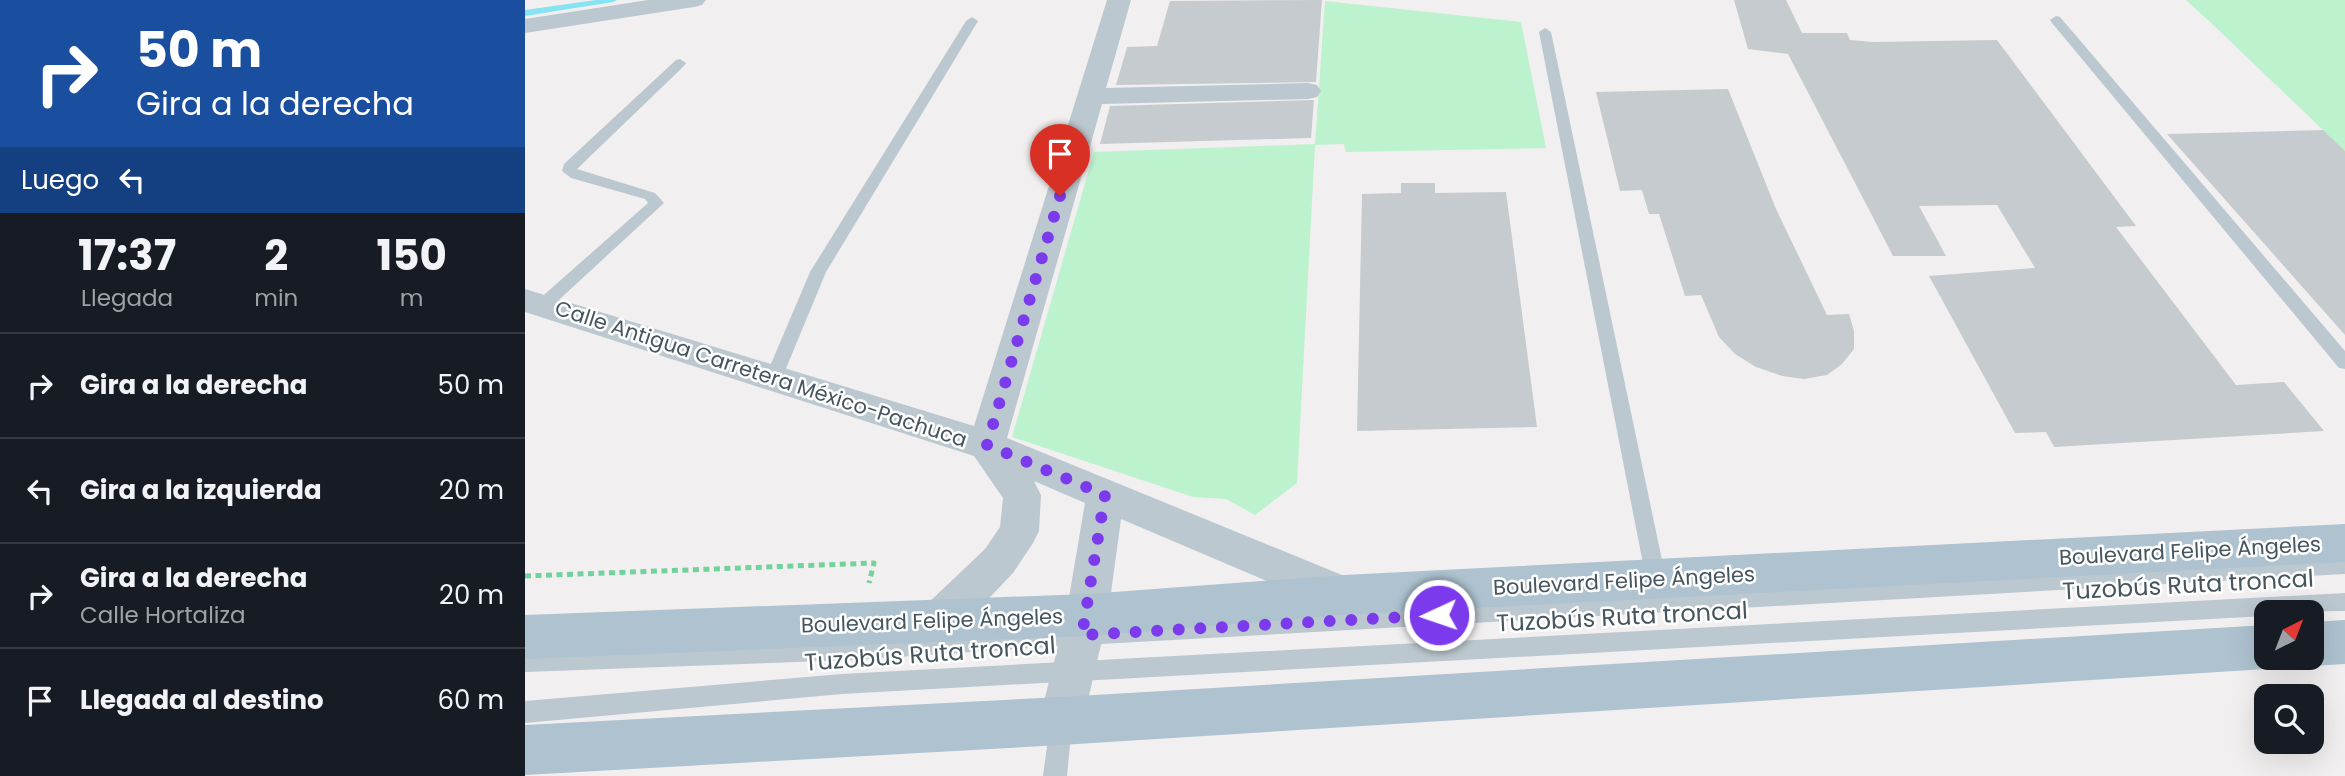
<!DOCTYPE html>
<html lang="es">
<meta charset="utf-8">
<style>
:root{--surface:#171b24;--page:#20242c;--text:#f1f3f6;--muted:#9ea1a6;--line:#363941}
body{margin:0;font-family:Poppins,sans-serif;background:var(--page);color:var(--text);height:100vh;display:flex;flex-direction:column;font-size:26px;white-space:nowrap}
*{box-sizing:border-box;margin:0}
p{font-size:23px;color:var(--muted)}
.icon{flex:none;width:38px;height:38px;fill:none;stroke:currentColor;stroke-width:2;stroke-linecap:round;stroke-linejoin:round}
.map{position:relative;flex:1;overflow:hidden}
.side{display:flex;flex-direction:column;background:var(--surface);width:525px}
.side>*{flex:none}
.hud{background:#1a4fa0;color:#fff;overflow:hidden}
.needle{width:46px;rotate:42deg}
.buttons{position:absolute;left:1729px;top:600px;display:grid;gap:14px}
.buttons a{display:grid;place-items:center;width:70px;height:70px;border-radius:14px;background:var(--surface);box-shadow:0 7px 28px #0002;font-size:35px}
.pin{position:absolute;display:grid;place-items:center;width:60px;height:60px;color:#fff;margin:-72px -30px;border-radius:50% 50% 50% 0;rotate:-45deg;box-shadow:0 0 7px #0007}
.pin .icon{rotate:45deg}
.me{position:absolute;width:77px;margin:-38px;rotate:267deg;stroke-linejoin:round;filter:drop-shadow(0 0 5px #0008)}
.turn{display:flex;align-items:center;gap:24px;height:147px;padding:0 21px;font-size:32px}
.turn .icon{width:91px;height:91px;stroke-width:2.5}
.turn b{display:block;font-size:49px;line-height:60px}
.then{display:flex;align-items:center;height:66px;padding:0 21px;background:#0003;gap:14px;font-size:26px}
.eta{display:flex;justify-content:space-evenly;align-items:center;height:119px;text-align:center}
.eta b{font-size:42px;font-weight:700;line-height:49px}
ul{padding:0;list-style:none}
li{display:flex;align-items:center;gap:21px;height:105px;padding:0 21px;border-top:2px solid var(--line)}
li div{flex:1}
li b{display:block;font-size:26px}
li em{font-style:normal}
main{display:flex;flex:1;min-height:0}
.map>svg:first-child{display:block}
.green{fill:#bcf2cd}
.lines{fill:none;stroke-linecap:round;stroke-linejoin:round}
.stream{fill:#86e3f1;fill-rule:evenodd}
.building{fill:#c6cbcf}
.path{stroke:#72d29b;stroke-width:5;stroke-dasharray:6 4.5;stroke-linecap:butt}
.lane{fill:#bcc8cf;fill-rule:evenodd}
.street{fill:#bcc8cf;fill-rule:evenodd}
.primary{fill:#aec2d0;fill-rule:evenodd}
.route{stroke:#7c3aed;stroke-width:12;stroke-dasharray:0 21.6}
.labels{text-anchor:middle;stroke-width:5;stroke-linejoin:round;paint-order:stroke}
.street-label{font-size:21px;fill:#46555e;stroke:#fff}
.near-street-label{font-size:24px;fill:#46555e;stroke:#fff}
</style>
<main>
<section class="side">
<div class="hud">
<div class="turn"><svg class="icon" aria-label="right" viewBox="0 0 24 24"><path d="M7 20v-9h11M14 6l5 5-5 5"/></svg><div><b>50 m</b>Gira a la derecha</div></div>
<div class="then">Luego<svg class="icon" aria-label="left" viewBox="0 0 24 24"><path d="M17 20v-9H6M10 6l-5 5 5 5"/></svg></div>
</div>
<div class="eta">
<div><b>17:37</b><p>Llegada</p></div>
<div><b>2</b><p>min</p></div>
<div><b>150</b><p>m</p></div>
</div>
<ul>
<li><svg class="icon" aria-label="right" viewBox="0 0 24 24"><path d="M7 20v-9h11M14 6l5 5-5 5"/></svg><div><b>Gira a la derecha</b></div><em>50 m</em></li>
<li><svg class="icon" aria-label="left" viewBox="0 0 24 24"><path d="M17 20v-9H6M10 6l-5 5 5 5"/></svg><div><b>Gira a la izquierda</b></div><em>20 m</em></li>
<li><svg class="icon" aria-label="right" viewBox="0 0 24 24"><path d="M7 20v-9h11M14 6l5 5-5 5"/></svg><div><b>Gira a la derecha</b><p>Calle Hortaliza</p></div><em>20 m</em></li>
<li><svg class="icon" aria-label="arrive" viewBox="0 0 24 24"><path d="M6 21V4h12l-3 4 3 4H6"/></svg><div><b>Llegada al destino</b></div><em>60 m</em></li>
</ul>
</section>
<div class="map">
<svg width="1820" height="776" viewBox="0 0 1820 776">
<rect width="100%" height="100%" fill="#f2eff0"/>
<g class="green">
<polygon points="1661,0 1820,0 1820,151 1684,21"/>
<polygon points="800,1 996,22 1021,148 821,152 819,144 790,145 772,483 730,515 701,499 668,497 487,437 569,152 790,144"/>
</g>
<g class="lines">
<polygon class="stream" points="71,0 92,0 88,2 0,16 0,10"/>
</g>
<g class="building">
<polygon points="797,0 791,82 591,85 602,47 632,46 645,1"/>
<polygon points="1209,0 1261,0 1277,33 1322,33 1325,40 1348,42 1472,40 1611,226 1591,227 1711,385 1759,382 1799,431 1529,447 1521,432 1490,433 1404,276 1510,268 1472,205 1394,206 1421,256 1368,256 1263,54 1223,49"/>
<polygon points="1203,89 1251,209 1302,315 1324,314 1329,331 1329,349 1317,364 1302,375 1279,379 1257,376 1231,367 1210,354 1194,337 1176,295 1160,296 1134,214 1124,214 1117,190 1095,191 1071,92"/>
<polygon points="789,100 786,138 575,144 585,106"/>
<polygon points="1798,130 1820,151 1820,335 1642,134"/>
<polygon points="876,183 910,183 910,193 981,192 1012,427 832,431 837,194 876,193"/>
</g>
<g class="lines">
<polyline class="path" points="0,576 349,563 344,583"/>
<g class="lane">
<polygon points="1531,16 1535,17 1820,351 1820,369 1814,368 1527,23 1525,20"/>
<polygon points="447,17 453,21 301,272 255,383 243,383 240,378 285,272 441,21"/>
<polygon points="1020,28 1026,32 1141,579 1138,585 1131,588 1124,585 1121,579 1014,32"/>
<polygon points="155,59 161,63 159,66 52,169 130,193 139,203 24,309 12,309 10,305 12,301 123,203 120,199 46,178 37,171 39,164 151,60"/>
<polygon points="1820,556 1820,574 576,644 569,641 565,634 569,627 576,624"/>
<polygon points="1820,593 1820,611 1741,612 1741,616 317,694 0,723 0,701 317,674"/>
<polygon points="537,626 544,629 548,636 544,643 537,646 327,660 0,672 0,652 327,640"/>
<polygon points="536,713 544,716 547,724 542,776 518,776 525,724 528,716"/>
</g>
<g class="street">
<polygon points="123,0 181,0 177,5 169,7 0,33 0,19"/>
<polygon points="582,0 606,0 581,88 783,83 792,85 796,91 792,97 783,99 577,104 482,438 834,582 840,595 834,608 819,614 596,519 583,615 558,721 552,737 536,743 520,737 514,721 541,615 560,503 509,481 516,495 514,531 508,543 488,573 431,633 416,638 401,633 395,619 401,605 460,549 475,527 478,498 449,456 0,312 0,289 449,426"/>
</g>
<g class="primary">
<polygon points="1820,524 1820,562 819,615 562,636 0,659 0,615 562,594 819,575"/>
<polygon points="1820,620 1820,664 1787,666 1770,659 1787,658 1787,622"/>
<polygon points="1741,625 1741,658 1760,658 1758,663 1741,669 536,745 0,775 0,725 536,697"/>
</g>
</g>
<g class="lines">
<polyline class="route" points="535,196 462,445 580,495 557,635 914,615"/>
</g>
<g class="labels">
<g class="street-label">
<text transform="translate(236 374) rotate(18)" y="7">Calle Antigua Carretera México-Pachuca</text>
<text transform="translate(1665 551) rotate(-3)" y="7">Boulevard Felipe Ángeles</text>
<text transform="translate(1099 581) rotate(-3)" y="7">Boulevard Felipe Ángeles</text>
<text transform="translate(407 621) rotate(-2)" y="7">Boulevard Felipe Ángeles</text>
</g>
<g class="near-street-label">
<text transform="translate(1663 585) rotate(-3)" y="8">Tuzobús Ruta troncal</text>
<text transform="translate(1097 617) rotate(-3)" y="8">Tuzobús Ruta troncal</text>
<text transform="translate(405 654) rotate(-4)" y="8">Tuzobús Ruta troncal</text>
</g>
</g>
</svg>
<div class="buttons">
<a><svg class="needle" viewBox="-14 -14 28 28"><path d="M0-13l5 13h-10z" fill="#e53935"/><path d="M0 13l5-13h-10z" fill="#9ea1a6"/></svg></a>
<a><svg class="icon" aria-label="search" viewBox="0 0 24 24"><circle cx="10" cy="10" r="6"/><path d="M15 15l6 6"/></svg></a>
</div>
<div class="pin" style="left:535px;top:196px;background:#d93025"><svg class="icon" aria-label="arrive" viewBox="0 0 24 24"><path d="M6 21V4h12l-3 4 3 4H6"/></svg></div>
<svg class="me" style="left:914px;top:615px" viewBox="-20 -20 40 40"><circle r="17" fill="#7c3aed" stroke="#fff" stroke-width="3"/><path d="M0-11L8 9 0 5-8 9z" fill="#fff"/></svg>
</div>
</main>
